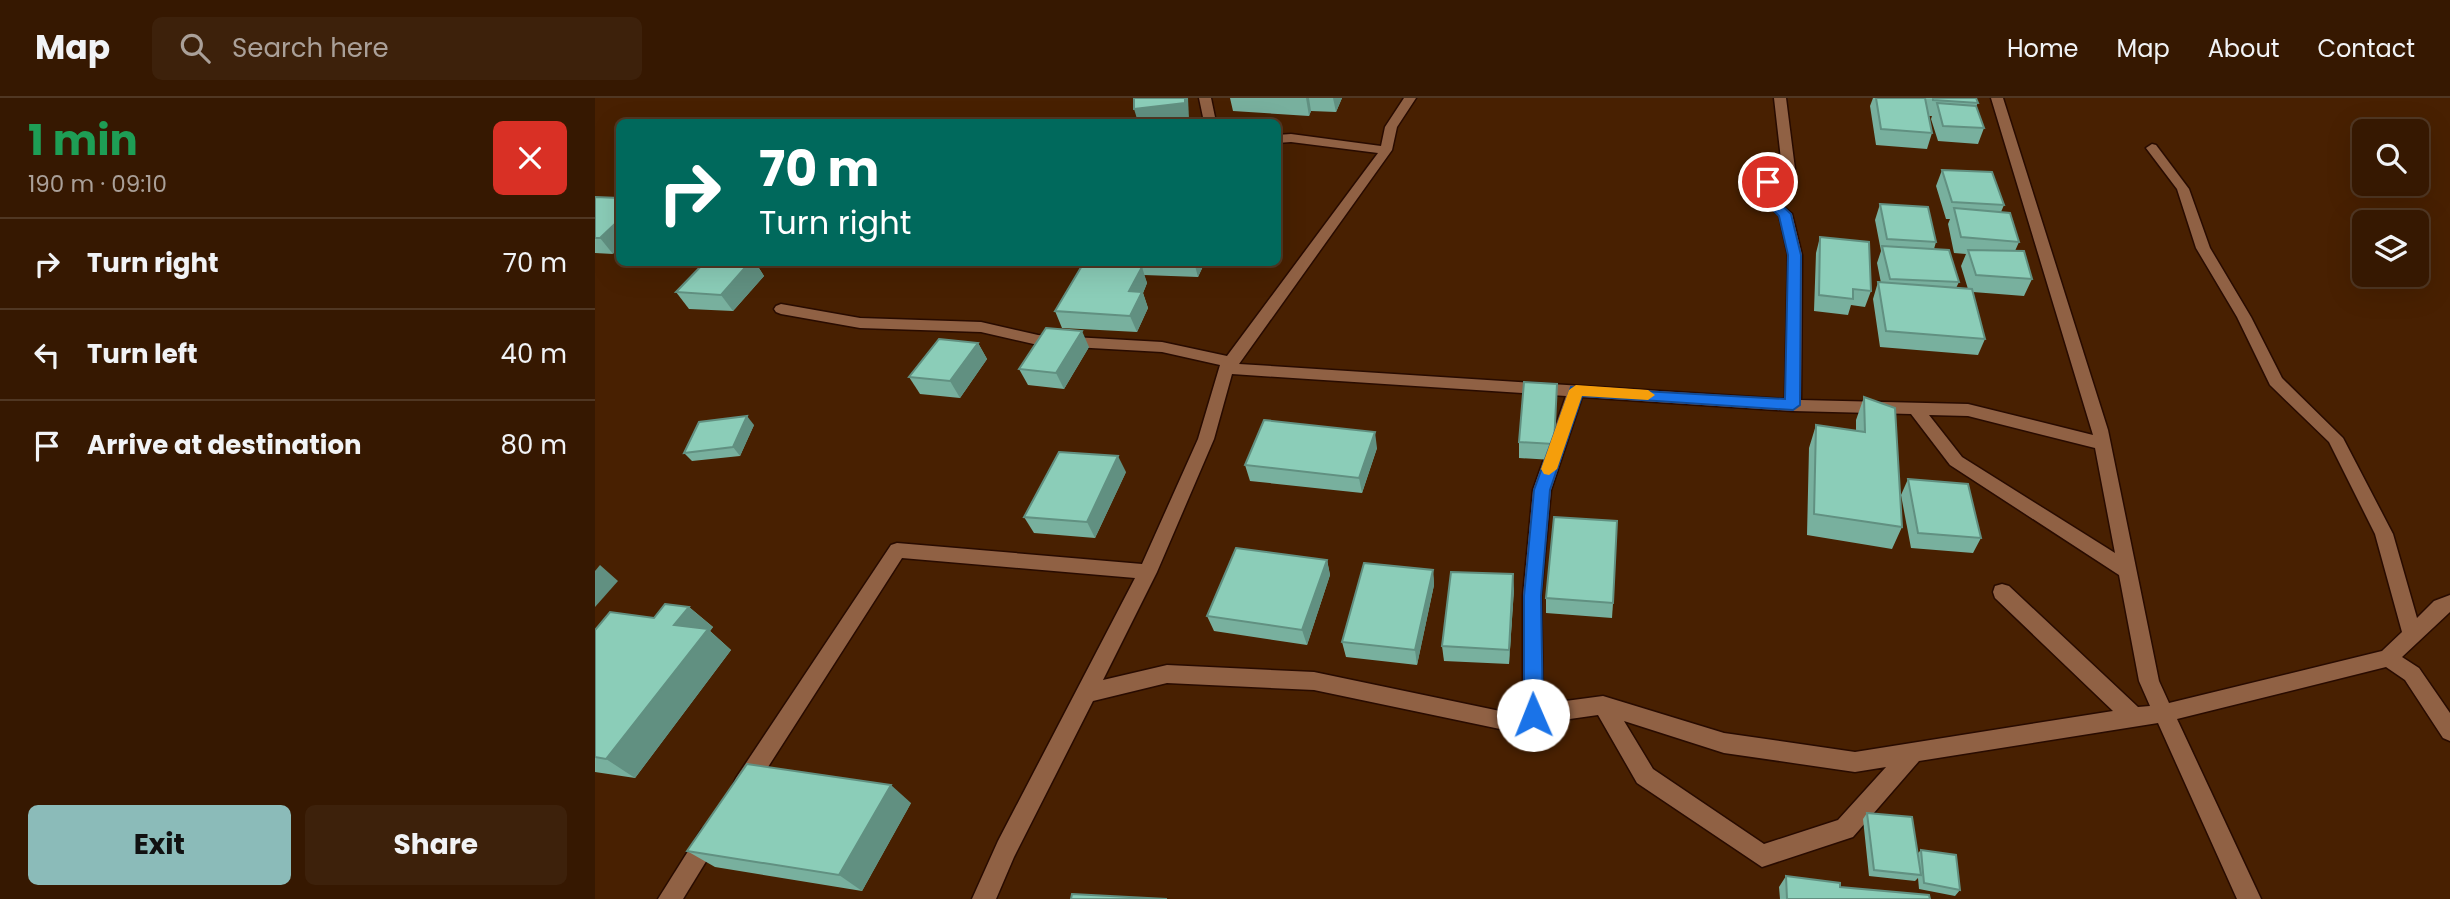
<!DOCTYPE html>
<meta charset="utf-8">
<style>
:root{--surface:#361801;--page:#3d210b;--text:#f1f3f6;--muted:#aaa099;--line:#503723;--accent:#8bbbb9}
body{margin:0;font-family:Poppins,sans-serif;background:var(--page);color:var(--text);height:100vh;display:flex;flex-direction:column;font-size:26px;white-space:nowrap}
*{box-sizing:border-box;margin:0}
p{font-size:23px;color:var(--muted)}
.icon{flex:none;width:38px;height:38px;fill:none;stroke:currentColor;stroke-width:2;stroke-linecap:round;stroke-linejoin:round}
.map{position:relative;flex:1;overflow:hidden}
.details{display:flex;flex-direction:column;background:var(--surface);width:595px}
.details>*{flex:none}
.hud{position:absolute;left:21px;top:21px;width:665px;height:147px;border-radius:10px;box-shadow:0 7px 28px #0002,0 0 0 2px var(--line);background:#00695c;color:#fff;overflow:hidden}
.tools{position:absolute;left:1757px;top:21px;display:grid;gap:14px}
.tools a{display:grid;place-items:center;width:77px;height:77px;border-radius:10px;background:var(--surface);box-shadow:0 7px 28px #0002,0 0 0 2px var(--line);font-size:35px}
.pin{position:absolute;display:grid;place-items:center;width:60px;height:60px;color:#fff;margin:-30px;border:4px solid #fff;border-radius:50%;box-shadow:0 2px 7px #0007}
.me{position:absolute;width:77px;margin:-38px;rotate:359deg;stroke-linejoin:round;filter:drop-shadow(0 0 5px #0008)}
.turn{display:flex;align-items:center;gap:24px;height:147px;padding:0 28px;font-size:32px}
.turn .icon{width:91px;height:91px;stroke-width:2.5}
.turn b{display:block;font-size:49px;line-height:60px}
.round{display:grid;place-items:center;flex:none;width:74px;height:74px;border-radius:10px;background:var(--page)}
.summary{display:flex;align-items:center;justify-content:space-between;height:119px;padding:0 28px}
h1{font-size:42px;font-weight:700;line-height:52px;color:#1e9e55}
.action{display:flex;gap:14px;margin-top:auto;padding:14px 28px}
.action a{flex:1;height:80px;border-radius:10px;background:var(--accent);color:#111;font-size:28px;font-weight:700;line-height:80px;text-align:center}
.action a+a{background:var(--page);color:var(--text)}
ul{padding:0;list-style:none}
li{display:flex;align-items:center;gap:21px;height:91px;padding:0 28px;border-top:2px solid var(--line)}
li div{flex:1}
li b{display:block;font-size:26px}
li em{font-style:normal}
header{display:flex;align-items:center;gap:42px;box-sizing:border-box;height:98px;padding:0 35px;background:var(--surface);border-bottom:2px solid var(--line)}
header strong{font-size:33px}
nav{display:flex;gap:38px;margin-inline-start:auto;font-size:24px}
.search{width:490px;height:63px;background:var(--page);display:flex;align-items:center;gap:18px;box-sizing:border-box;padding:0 24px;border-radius:10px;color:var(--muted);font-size:26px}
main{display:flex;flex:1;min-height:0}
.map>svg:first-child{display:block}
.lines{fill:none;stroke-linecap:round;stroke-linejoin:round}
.street-casing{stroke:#280b00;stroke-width:3}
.street{fill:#906144;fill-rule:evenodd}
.wall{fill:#78b09e}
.shaded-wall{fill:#619081}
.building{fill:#8bcdb8;stroke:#619081;stroke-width:2}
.route{fill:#1a73e8;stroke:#114b97;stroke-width:2}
.slow{fill:#f59e0b}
</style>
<header>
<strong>Map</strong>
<div class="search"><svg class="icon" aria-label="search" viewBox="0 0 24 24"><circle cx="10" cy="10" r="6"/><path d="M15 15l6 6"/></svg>Search here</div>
<nav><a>Home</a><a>Map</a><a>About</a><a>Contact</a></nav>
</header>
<main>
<section class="details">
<div class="summary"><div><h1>1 min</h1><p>190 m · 09:10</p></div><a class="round" style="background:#d93025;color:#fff"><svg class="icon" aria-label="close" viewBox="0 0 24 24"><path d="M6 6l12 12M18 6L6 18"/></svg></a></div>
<ul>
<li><svg class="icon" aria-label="right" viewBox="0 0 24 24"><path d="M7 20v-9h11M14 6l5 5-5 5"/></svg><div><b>Turn right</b></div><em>70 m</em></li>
<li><svg class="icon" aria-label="left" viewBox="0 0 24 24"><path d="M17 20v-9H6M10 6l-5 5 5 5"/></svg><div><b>Turn left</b></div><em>40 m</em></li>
<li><svg class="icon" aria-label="arrive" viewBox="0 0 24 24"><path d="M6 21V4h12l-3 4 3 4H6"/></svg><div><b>Arrive at destination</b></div><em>80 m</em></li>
</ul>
<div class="action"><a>Exit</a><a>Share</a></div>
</section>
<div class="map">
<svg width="1855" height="801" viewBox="0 0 1855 801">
<rect width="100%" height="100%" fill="#482001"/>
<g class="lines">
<defs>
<g id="street">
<polygon points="604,0 616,0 621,24 609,24"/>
<path d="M809,0h12l-19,29 -5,23 -153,214 546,35 3,-144 -9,-40 -15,-13 -2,-20 20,-14 -8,-70h12l9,71 -20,14 2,18 15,13 10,41 -1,145 167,4 125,31 -102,-337h12l105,332 51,251 10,22 213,-52 20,-19 -27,-98 -46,-92 -59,-57 -33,-68 -41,-69 -19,-59 -31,-41 6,-4 4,1 33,44 21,59 41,69 31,61 61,60 50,96 24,84 17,-17 16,-6v17l-48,45 17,11 31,45v28l-7,-3 -38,-58 -19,-13 -209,52 84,180h-24l-79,-176 -239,38 -66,76 -91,30 -125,-84 -39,-68 -98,14 -186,-39 -147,-7 -74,18 -79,156 -18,42h-24l26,-58 137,-263 -233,-20 -150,234 -8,3 -8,-3 -3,-7 3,-7 155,-233 6,-2 245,21 56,-125 22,-74 -58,-13 -124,-7 -57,-13 -121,-4 -79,-14 -5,-2 -2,-3 2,-3 5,-2 79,14 121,4 57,13 124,7 65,14 151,-203 -87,-11 -14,1v-8l14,-1 90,12 4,-19zM637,276l334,22 -33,94 -10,106v111l-23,4 -186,-39 -147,-7 -64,15 54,-108 57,-133zM987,299l211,14 118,3 39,51 169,110 20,106 11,25 -12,1 -129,-121 -7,-2 -7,2 -2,6 2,6 118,113 -258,41 -131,-19 -121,-37 -60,8 -2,-108 10,-106zM1334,317l39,1 127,32 20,105 -153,-96zM1029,623l100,32 131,19 31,-5 -48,53 -74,24 -111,-75z"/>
<polygon points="115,728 123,731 126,739 88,801 63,801 107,731"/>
</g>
</defs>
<use href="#street" class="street-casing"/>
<use href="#street" class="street"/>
</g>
<g class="wall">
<polygon points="635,0 747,0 741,14 716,13 714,18 638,13"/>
<polygon points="1278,0 1381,0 1383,5 1381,8 1389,30 1383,46 1343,43 1336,21 1337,18 1334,18 1337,35 1332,51 1281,47 1275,8"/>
<polygon points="1347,72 1409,107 1406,114 1424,144 1420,153 1437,181 1429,198 1378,194 1390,241 1383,257 1285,249 1278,201 1283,184 1286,185 1282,165 1286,153 1280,122 1285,106 1341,144 1339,151 1364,184 1361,190 1373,191 1366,168 1371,156 1359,155 1353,126 1355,121 1351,121 1341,88"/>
<polygon points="0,99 18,156 0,155"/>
<polygon points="1225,139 1276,193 1270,209 1256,207 1253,217 1219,213 1221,155"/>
<polygon points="110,164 160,164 169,178 138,213 94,211 81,194"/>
<polygon points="518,164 610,164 603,179 549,177 552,185 548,195 553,210 542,234 467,230 460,213 520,168"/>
<polygon points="383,245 392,261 365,300 325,296 314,279"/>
<polygon points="494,249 469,291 433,287 424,271"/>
<polygon points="962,286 958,362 924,360 924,344"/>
<polygon points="1269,299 1307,429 1297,451 1212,437 1214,350 1221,327 1261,333 1261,322"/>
<polygon points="159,327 145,358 97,363 89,355"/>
<polygon points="782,350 767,395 655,383 650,367"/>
<polygon points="531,374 500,440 439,435 429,419"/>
<polygon points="1313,381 1386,440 1378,455 1316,450 1306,397"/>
<polygon points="732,462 735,477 712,547 619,533 612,518"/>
<polygon points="838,472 839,487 822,567 751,559 747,544"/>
<polygon points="919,491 914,566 849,563 847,548"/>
<polygon points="951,500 1018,505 1017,520 951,515"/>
<polygon points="94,509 118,529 115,533 136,552 40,680 0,674 0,532 59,520"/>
<polygon points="316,705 267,793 120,769 92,753"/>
<polygon points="1272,715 1322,756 1326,752 1365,792 1360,798 1324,791 1323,780 1320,783 1274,778 1268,721"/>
<polygon points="1191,778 1245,789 1335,801 1185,801 1184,789"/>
</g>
<g class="shaded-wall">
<polygon points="590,0 593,0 594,21 561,24 543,24 539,11"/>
<polygon points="711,0 714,0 716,13 714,18"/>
<polygon points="738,0 747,0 741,14"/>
<polygon points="24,122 24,150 18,156 5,140"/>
<polygon points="155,164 160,164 169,178 138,213 126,197"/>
<polygon points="173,164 207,164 176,169"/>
<polygon points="599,164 610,164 603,179"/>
<polygon points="547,169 552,185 548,195 553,210 542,234 535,218 534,193"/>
<polygon points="487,233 494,249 469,291 461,275"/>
<polygon points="383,245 392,261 365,300 355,283"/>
<polygon points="152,318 159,327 145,358 138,349"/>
<polygon points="780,334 782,350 767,395 764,380"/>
<polygon points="523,358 531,374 500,440 492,424"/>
<polygon points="732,462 735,477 712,547 707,532"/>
<polygon points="5,467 23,483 0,509 0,473"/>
<polygon points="838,472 839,487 822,567 820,552"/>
<polygon points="918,476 919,491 914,566 914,552"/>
<polygon points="94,509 118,529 115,533 136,552 40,680 11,661 79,527"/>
<polygon points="296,687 316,705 267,793 244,777"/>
</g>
<g class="building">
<polygon points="539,0 590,0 590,5 539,11"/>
<polygon points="1281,0 1330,0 1337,35 1286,31"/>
<polygon points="1338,0 1381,0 1383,5 1338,2"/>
<polygon points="1342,5 1381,8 1389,30 1348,28"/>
<polygon points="1347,72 1397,74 1409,107 1357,104"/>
<polygon points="0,99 24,100 24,122 5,140 0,140"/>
<polygon points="1285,106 1333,109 1341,144 1292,141"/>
<polygon points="1359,110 1415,115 1424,144 1366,139"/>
<polygon points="1225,139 1274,144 1276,193 1258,191 1258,201 1224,197"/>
<polygon points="1287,148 1354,152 1364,184 1295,181"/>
<polygon points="1373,152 1429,153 1437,181 1381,177"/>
<polygon points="110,164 155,164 126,197 81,194"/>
<polygon points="488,166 547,169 534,193 547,194 535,218 460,213"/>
<polygon points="1283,184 1377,191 1390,241 1291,233"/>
<polygon points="451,230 487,233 461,275 424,271"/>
<polygon points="344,241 383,245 355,283 314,279"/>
<polygon points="929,284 962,286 959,346 924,344"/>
<polygon points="1269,299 1300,310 1307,429 1219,416 1221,327 1270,334"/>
<polygon points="152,318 138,349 89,355 104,324"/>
<polygon points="669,322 780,334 764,380 650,367"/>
<polygon points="464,354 523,358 492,424 429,419"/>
<polygon points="1313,381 1373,386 1386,440 1323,435"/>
<polygon points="959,419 1022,423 1018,505 951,500"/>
<polygon points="641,450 732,462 707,532 612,518"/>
<polygon points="769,465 838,472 820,552 747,544"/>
<polygon points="856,474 918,476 914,552 847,548"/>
<polygon points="70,506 94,509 79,527 113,531 11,661 0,659 0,532 15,514 59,520"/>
<polygon points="152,666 296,687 244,777 92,753"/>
<polygon points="1272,715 1317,719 1326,777 1279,772"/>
<polygon points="1326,752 1361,757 1365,792 1329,785"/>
<polygon points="1191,778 1245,785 1245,789 1334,797 1335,801 1192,801"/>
<polygon points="477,796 572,801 476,801"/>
</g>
<polygon class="route" points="1173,81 1179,84 1182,103 1196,116 1206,157 1205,307 1198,312 987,298 955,392 946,498 948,617 945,623 938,626 932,623 929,617 929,498 939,392 976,289 1190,301 1193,157 1184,118 1170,104 1167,84"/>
<polygon class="slow" points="981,287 1053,292 1060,297 1053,302 987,298 962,371 954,377 949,376 946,371 974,292"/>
</svg>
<div class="tools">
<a><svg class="icon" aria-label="search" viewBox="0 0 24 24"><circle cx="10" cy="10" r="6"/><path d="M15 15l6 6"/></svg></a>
<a><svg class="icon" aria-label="layers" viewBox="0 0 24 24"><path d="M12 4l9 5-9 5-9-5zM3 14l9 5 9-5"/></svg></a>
</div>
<div class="pin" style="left:1173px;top:84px;background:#d93025"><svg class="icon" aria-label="arrive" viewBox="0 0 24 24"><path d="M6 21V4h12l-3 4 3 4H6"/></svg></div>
<svg class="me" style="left:938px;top:617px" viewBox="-20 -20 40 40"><circle r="19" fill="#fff"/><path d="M0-13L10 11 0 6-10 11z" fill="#1a73e8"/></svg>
<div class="hud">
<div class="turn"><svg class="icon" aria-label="right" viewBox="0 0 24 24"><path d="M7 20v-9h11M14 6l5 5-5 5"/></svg><div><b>70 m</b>Turn right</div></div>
</div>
</div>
</main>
